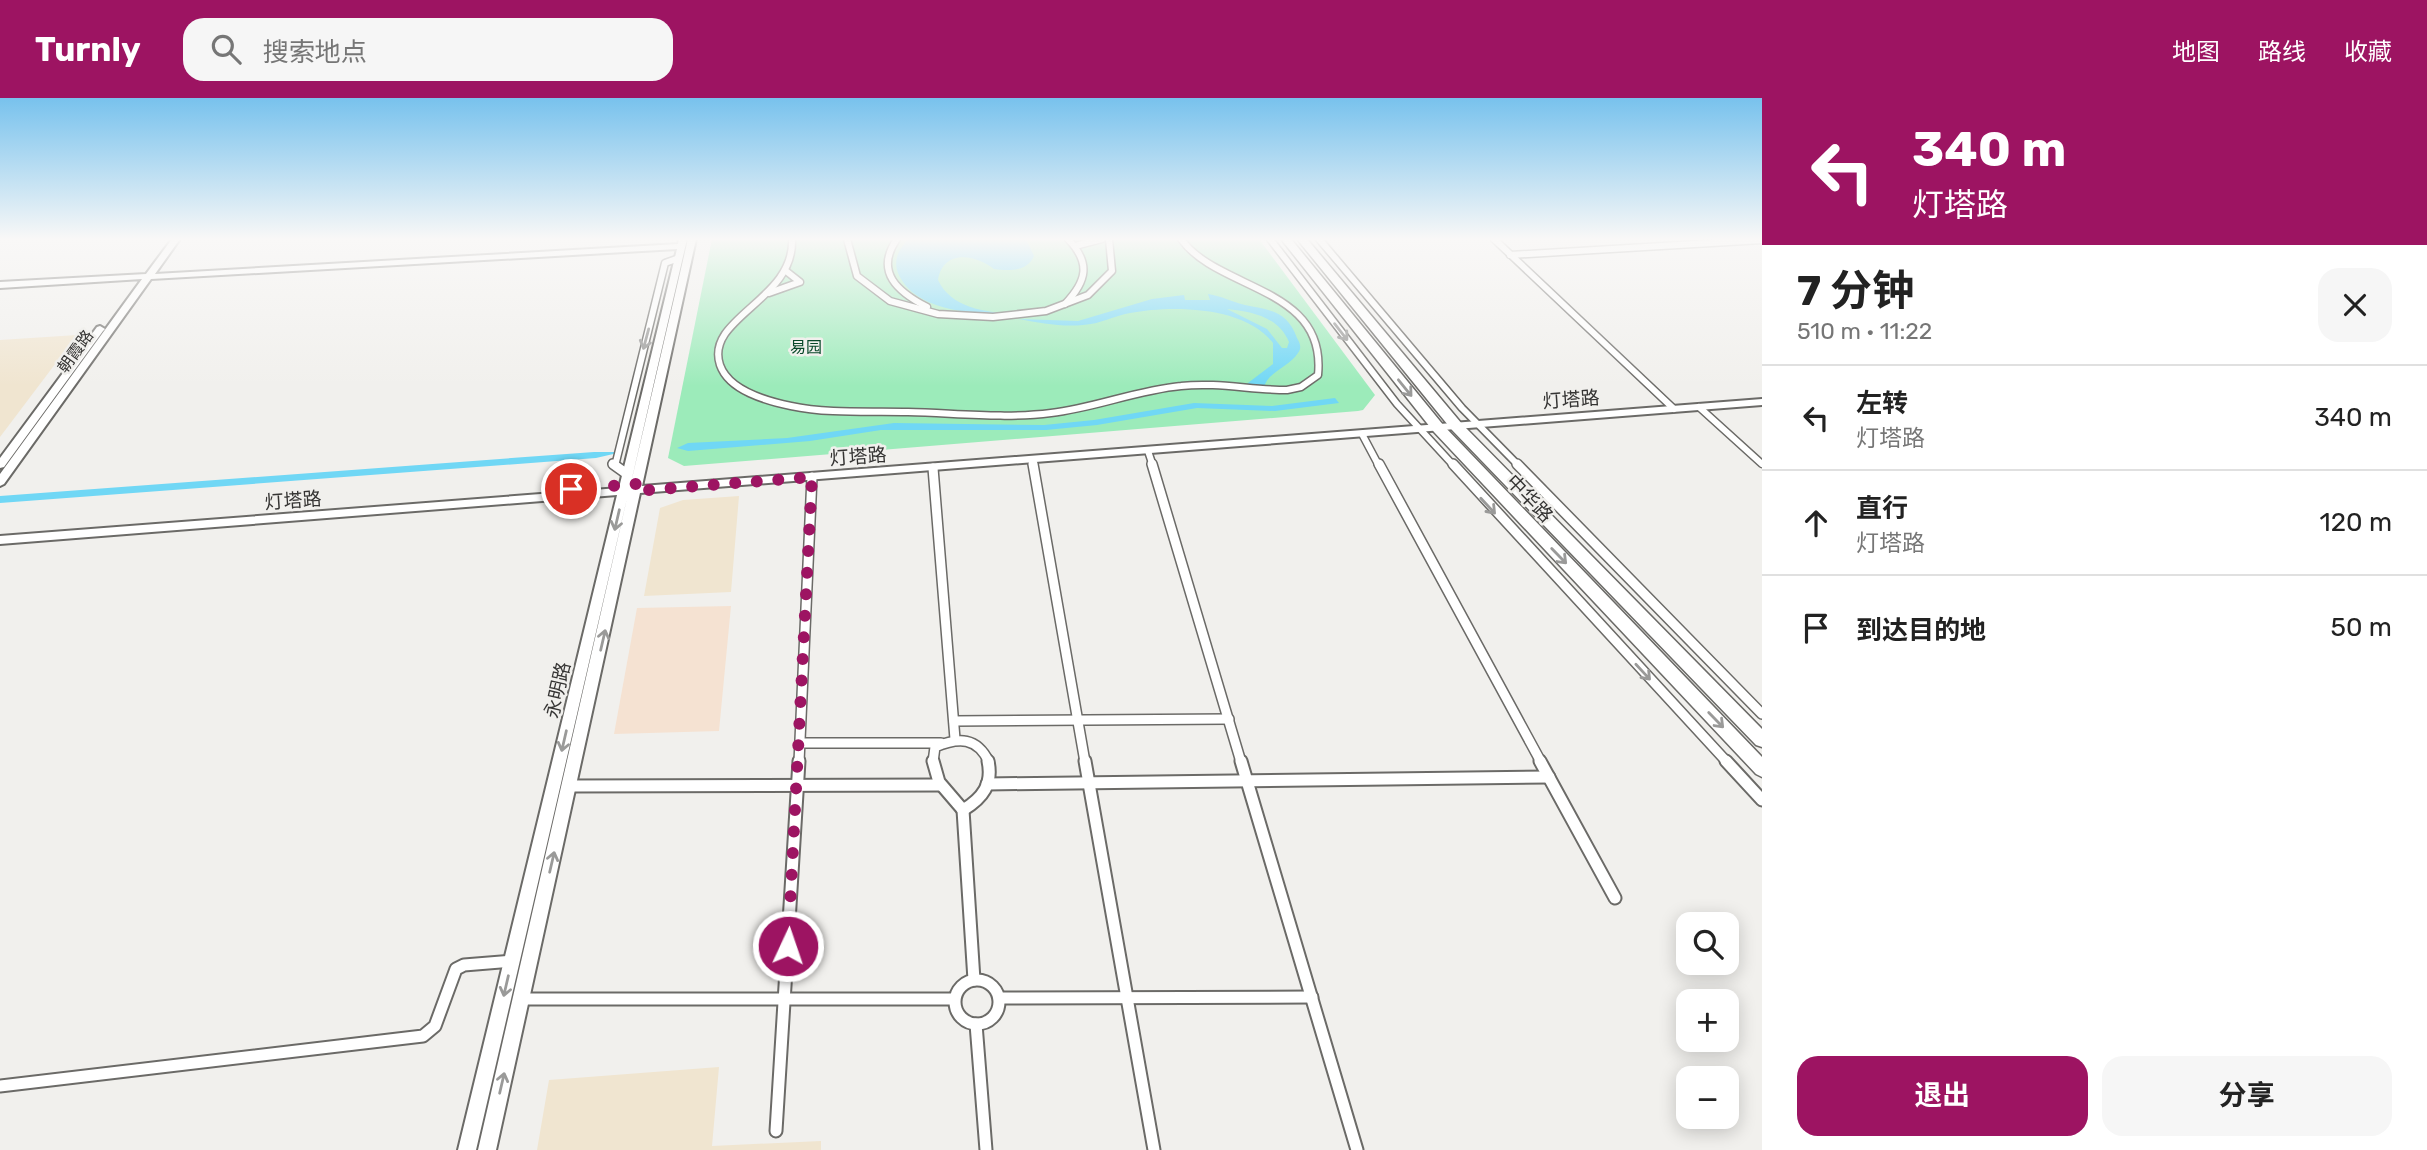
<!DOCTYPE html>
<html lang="zh">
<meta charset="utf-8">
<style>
:root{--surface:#fff;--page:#f6f6f6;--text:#222;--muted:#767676;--line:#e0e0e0;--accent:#9d1462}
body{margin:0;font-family:Rubik,"Noto Sans SC",sans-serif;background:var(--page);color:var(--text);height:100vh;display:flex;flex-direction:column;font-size:26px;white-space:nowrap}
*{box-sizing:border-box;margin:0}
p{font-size:23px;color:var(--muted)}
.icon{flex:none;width:38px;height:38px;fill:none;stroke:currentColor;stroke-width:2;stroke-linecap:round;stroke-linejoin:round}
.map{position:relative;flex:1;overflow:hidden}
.drawer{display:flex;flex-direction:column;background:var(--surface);width:665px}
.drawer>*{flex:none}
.hud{background:#9d1462;color:#fff;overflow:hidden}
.tools{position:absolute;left:1676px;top:814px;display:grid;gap:14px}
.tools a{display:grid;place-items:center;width:63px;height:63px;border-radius:14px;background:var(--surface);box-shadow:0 4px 18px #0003;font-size:35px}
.pin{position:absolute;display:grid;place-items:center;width:60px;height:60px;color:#fff;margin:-30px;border:4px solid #fff;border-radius:50%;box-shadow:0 2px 7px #0007}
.me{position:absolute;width:77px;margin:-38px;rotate:3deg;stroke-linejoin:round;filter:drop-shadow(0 0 5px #0008)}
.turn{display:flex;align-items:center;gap:24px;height:147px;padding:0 35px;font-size:32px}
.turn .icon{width:91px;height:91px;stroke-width:2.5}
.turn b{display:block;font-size:49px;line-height:60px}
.round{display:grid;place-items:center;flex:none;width:74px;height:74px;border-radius:21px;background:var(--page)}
.summary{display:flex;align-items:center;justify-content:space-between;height:119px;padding:0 35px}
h1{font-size:42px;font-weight:700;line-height:52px}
.cta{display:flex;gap:14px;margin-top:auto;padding:14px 35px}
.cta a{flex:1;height:80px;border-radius:21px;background:var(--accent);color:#fff;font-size:28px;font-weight:700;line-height:80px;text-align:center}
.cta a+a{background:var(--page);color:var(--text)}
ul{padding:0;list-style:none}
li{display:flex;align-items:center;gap:21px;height:105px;padding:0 35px;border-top:2px solid var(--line)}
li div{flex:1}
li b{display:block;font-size:26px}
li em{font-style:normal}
header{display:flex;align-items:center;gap:42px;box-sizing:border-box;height:98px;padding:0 35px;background:var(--accent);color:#fff}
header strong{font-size:33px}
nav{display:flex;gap:38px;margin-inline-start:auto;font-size:24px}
.search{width:490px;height:63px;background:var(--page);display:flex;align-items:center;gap:18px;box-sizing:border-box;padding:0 24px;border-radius:21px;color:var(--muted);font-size:26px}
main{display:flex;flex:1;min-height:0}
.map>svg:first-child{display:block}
.commercial{fill:#f5e2d2}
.education{fill:#f0e5d0}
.green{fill:#9cebba}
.water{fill:#70d7f5;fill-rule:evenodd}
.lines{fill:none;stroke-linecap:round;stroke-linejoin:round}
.street-far2-casing{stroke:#6b6a67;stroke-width:9}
.street-far1-casing{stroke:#6b6a67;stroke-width:12}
.street-casing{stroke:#6b6a67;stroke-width:15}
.secondary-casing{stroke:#6b6a67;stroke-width:4}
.highway-casing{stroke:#6b6a67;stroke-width:3}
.street-far2{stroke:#fff;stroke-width:6}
.street-far1{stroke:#fff;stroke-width:9}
.street{stroke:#fff;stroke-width:11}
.secondary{fill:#fff;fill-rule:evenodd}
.highway{fill:#fff;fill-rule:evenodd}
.oneway{stroke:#9a9a99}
.route{stroke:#9d1462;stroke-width:12;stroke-dasharray:0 21.6}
.labels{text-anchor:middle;stroke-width:5;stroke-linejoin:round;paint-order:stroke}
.far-park-label{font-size:16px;fill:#09482a;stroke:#f1f0ed}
.far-street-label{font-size:16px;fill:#353433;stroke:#f1f0ed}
.street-label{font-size:19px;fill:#353433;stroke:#f1f0ed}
</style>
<header>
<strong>Turnly</strong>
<div class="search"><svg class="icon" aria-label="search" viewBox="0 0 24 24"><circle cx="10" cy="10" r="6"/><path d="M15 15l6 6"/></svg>搜索地点</div>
<nav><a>地图</a><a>路线</a><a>收藏</a></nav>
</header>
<main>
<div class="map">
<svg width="1762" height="1052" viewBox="0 0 1762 1052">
<rect width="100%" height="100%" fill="#f1f0ed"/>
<polygon class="commercial" points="731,508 719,633 614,636 637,510"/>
<g class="education">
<polygon points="77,237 0,339 0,242"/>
<polygon points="739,398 731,494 644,498 660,410 683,402"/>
<polygon points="719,969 712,1048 821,1043 821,1052 537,1052 549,982"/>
</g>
<polygon class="green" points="712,141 1259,141 1375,297 1363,312 1358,313 684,368 668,360"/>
<g class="water">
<path d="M909,141h117l8,17c-7,16 -25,15 -40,13 -19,-15 -51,-20 -56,11 13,28 47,32 75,34 -36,0 -98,-1 -115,-41 -5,-13 1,-25 11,-34z"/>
<path d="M1208,196c14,2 24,8 37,11 24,5 42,5 52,33 3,5 5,10 1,15 -9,14 -29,18 -34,34l-20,-1 29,-22v-21c-28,-37 -101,-38 -143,-30 -16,3 -30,11 -47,12 -22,2 -43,-2 -64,-6l59,2 74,-22 32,-4 1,5h25zM1227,211c25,3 51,7 62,33l-2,6h-5l-15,-19z"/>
<polygon points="1335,300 1339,305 1275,313 1197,310 1097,327 1046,332 881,332 810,343 688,353 677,350 688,345 787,340 894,325 1044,327 1094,322 1194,305 1272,308"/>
<polygon points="594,354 622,354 596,360 0,405 0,398"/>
</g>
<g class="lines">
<defs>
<g id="street-far2">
<path d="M792,141c3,61 -88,79 -72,126 9,26 47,36 71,41 37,8 79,5 117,6 47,1 96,7 143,1 44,-5 86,-23 130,-27 35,-4 71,4 106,4l14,-3 17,-12c9,-89 -100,-84 -137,-136"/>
<polyline points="847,141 857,178 890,203 938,216 993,219 1046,213 1088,197 1112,173 1109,141"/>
<path d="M897,141c-23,33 1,53 30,68"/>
<polyline points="1270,141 1397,306 1454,368"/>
<polyline points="1319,141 1462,310 1519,368"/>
<polyline points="1494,141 1674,311"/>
<polyline points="1075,148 1102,141"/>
<polyline points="1510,157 1762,142"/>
<polyline points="769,195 800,184 786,173"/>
<path d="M1065,206c22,-23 26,-41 3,-65"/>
<polyline points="1699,309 1762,366"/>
<polyline points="1362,336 1379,368"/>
<polyline points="1148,353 1153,368"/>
<polyline points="1032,362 1033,368"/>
<polyline points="615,368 665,165 679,160"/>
</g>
<g id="street-far1">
<polyline points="613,366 627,376"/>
<polyline points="1033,366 1085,664"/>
<polyline points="1152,366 1241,664"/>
<polyline points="1379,366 1541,664"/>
<polyline points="1453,366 1727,664"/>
<polyline points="1517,366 1762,616"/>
<polyline points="933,370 955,641"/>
<polyline points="954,623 1229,621"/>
<polyline points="800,645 941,645"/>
<polyline points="799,664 812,379"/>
<path d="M933,664l2,-15c24,-10 42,-10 54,15"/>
</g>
<g id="street">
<polyline points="933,663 939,684 963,712"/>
<polyline points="1085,663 1154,1052"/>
<polyline points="1241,663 1357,1052"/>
<polyline points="1540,663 1615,800"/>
<polyline points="1726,663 1762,702"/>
<polyline points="987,686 1549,679"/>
<polyline points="570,688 940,687"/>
<polyline points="963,712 974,882"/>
<path d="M963,712c20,-12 30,-26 25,-49"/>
<circle cx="977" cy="904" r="22"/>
<polyline points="999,900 1312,899"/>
<polyline points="521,901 954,901"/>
<polyline points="976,926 986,1052"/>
<polyline points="0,988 423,938 435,928 456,871 464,867 512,863"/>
<polyline points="776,1033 799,663"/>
</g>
<g id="secondary">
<polygon points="172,141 180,141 155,176 678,146 679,141 687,141 630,389 688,141 696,141 642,388 1762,301 1762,307 640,395 496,1052 478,1052 628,396 476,1052 458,1052 617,397 0,446 0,438 619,390 677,151 151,181 4,386 0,388 0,376 142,181 0,190 0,184 146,176"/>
<polygon points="100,228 105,231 103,233 4,369 0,370 0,360 97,229"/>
</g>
<g id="highway">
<polygon points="1281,141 1291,141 1444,328 1762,659 1762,679 1756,676 1434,334"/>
<polygon points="1297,141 1307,141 1462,326 1762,631 1762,649 1756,647 1452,332"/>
</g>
</defs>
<use href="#street-far2" class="street-far2-casing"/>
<use href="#street-far1" class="street-far1-casing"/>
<use href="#street" class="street-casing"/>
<use href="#secondary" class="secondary-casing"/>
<use href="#highway" class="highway-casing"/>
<use href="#street-far2" class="street-far2"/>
<use href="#street-far1" class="street-far1"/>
<use href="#street" class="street"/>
<use href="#secondary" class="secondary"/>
<use href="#highway" class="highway"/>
</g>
<defs><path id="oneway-shaft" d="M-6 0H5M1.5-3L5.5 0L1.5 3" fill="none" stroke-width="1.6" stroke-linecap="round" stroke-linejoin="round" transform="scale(1.75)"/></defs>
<g class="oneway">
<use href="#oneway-shaft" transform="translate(1341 234) rotate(52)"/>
<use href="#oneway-shaft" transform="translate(646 241) rotate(105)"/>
<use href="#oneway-shaft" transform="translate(1405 290) rotate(51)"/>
<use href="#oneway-shaft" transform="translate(1488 408) rotate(47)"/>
<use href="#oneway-shaft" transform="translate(617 422) rotate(103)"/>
<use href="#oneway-shaft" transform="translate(1559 458) rotate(46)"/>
<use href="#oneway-shaft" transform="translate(603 542) rotate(-77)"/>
<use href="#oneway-shaft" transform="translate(1643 574) rotate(47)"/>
<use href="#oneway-shaft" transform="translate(1716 622) rotate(46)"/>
<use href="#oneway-shaft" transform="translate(564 643) rotate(103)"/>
<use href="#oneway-shaft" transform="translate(552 764) rotate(-77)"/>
<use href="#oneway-shaft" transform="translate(506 888) rotate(103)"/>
<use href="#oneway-shaft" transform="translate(502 985) rotate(-77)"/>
</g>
<linearGradient id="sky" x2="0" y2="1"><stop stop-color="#78c2ed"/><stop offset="0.49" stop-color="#f9f8f7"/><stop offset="1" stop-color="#f9f8f7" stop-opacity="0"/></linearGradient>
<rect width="1762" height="288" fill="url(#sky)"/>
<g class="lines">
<polyline class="route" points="571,391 637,386 636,393 812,379 788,848"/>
</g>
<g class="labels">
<g class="far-park-label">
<text x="806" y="255">易园</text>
</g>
<g class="far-street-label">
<text transform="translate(75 253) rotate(-54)" y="6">朝霞路</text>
</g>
<g class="street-label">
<text transform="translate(1571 301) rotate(-4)" y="7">灯塔路</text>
<text transform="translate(858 358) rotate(-4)" y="7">灯塔路</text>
<text transform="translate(1530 400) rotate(46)" y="7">中华路</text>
<text transform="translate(293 402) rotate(-4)" y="7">灯塔路</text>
<text transform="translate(557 592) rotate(-77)" y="7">永明路</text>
</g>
</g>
</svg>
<div class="tools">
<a><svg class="icon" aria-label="search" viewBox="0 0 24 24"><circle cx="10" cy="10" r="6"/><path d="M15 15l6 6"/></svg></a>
<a>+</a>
<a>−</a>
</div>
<div class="pin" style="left:571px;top:391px;background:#d93025"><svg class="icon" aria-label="arrive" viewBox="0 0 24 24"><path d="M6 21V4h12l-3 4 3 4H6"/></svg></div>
<svg class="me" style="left:788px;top:848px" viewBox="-20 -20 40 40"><circle r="17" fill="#9d1462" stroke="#fff" stroke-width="3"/><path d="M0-11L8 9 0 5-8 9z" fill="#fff"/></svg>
</div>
<section class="drawer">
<div class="hud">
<div class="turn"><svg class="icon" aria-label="left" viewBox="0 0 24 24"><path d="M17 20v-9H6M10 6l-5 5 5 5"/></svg><div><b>340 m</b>灯塔路</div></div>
</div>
<div class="summary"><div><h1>7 分钟</h1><p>510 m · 11:22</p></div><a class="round"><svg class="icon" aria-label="close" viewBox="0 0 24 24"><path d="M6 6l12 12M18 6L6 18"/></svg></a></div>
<ul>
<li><svg class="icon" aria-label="left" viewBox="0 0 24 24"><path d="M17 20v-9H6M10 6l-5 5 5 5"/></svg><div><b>左转</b><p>灯塔路</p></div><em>340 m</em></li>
<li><svg class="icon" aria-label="ahead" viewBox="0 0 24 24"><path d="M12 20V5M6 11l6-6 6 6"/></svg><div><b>直行</b><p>灯塔路</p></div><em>120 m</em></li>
<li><svg class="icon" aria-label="arrive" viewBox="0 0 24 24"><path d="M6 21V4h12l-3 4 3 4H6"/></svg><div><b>到达目的地</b></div><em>50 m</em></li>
</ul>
<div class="cta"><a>退出</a><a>分享</a></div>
</section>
</main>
